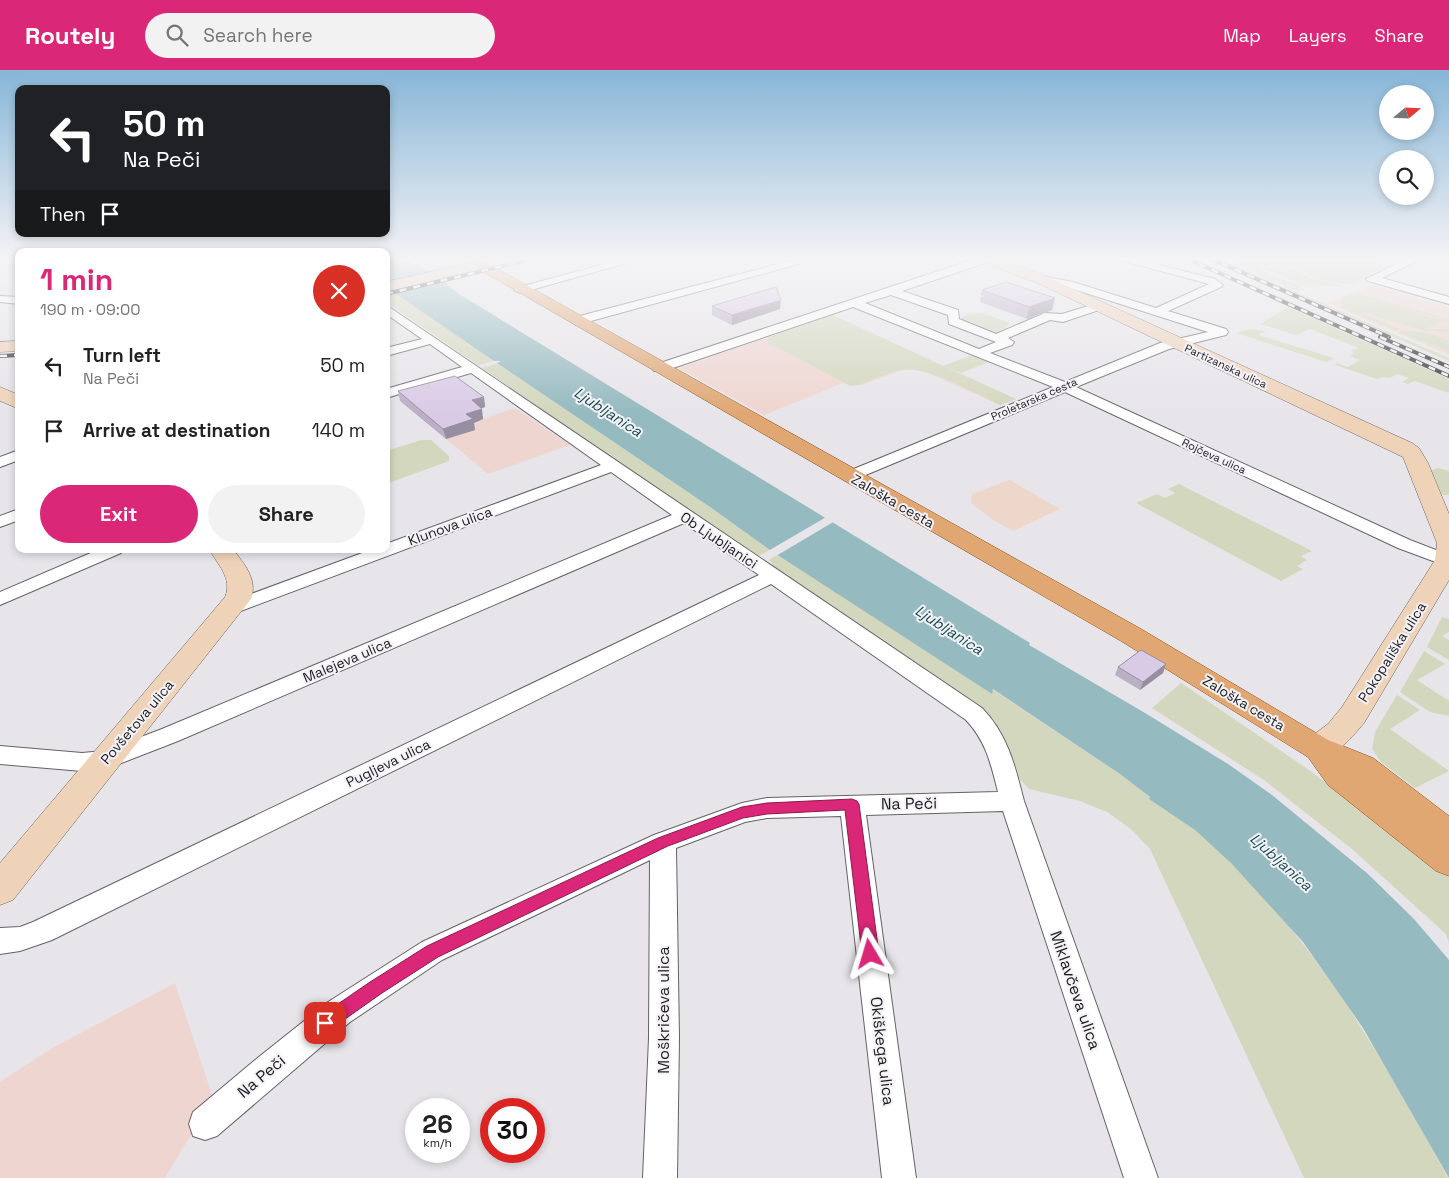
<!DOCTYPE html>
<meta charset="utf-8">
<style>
:root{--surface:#fff;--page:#f2f2f2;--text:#222;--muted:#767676;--accent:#db2777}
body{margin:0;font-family:"Space Grotesk",sans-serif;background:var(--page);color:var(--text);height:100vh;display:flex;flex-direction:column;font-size:19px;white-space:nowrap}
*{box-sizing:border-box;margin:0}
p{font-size:16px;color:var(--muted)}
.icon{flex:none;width:28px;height:28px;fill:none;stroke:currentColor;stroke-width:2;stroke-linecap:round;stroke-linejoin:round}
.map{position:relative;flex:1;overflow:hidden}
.drawer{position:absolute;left:15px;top:178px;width:375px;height:305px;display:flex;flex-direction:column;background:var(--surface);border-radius:10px;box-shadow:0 2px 8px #0003}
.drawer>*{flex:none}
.hud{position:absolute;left:15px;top:15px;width:375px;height:152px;border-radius:10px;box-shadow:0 2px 8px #0003;background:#202124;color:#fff;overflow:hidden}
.needle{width:32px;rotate:71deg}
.buttons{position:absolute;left:1379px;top:15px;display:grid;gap:10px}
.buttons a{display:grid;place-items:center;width:55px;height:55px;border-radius:50%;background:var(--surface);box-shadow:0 2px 8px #0003;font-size:25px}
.speed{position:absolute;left:405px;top:1028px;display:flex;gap:10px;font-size:25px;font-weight:700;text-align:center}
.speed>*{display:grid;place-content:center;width:65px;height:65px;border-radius:50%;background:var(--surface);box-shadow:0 2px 8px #0003;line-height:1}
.speed small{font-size:12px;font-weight:400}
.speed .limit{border:8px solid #d22;background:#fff;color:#111}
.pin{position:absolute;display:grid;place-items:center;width:42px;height:42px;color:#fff;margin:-21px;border-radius:10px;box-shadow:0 2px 8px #0006}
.me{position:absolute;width:55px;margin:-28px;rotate:353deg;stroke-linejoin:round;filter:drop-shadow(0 0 4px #0008)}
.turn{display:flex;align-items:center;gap:18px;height:105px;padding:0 25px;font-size:22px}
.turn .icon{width:65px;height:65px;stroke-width:2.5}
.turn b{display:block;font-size:35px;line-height:42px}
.then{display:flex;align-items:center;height:48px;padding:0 25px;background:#0003;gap:10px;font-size:19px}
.round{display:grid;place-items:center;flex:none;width:52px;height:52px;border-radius:26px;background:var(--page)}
.summary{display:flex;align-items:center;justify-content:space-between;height:85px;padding:0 25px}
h1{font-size:30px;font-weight:600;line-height:38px;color:var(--accent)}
.button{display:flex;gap:10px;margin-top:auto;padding:10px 25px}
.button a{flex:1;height:58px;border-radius:30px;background:var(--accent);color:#fff;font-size:20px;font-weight:600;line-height:58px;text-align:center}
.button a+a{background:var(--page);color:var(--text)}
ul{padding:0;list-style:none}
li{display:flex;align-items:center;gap:15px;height:65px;padding:0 25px}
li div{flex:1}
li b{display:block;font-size:19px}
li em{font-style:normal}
header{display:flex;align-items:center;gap:30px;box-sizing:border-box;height:70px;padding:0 25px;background:var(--accent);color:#fff}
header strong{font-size:24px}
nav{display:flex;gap:28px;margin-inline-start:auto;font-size:18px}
.search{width:350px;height:45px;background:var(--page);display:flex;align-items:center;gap:12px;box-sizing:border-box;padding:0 18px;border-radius:28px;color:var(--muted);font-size:19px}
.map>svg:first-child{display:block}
.commercial{fill:#edd7cb}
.education{fill:#efd5d0}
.green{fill:#d3d7bd}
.water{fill:#95babf}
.pier{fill:#e7e5e9}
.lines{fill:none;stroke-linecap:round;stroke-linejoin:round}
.street-casing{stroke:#646266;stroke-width:2}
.secondary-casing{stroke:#646266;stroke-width:1}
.primary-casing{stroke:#8d5017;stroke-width:1}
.street{fill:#fff;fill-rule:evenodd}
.secondary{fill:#efd3b9;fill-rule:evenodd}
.primary{fill:#e0a773;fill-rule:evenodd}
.rail-casing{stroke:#313132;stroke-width:4}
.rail{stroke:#f4f2f6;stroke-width:2.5;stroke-dasharray:7;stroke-linecap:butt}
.wall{fill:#bbafc6}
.shaded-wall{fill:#988ea1}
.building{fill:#d9cbe6;stroke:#988ea1}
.route{fill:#db2777;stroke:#8e194d}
.labels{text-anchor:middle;stroke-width:4;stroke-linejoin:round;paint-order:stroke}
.far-street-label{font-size:11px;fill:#1b1b1c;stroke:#f4f2f6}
.street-label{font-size:14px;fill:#1b1b1c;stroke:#f4f2f6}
.water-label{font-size:15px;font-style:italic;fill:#174e54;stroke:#f4f2f6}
.near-street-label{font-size:16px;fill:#1b1b1c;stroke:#f4f2f6}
</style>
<header>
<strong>Routely</strong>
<div class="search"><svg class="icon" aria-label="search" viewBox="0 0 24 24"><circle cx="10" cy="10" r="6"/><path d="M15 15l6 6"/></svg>Search here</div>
<nav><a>Map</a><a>Layers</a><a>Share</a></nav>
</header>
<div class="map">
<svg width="1449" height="1108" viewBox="0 0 1449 1108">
<rect width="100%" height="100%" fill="#e7e5e9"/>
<polygon class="commercial" points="1010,410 1060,439 1013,461 993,450 971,433 972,424"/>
<g class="education">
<polygon points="1372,215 1449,237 1449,285 1327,233"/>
<polygon points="833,245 1016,329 1000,335 921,300 902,300 861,315 851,316 843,313 764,345 679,298"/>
<polygon points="515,338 570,375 488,404 446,369 474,360 468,354"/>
<polygon points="175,913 213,1028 165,1108 0,1108 0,1012 54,977"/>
</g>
<g class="green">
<polygon points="1213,188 1218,188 1449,288 1449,291"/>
<polygon points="1223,188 1370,188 1390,196 1368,205 1373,206 1356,213 1343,214 1321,210 1290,196 1271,195 1260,198 1267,204 1299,215 1302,219 1299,222"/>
<polygon points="1276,196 1292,199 1316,210 1343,216 1304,215 1265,199"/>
<polygon points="396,224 494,291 478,295 386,232 386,226"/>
<polygon points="1357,225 1373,227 1447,249 1449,253 1439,248 1371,229 1444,251 1426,259 1449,259 1449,262 1422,260 1358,241 1402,260 1394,260 1339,237 1345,236 1340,232 1342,227"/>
<polygon points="1288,237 1449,309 1449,323 1415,311 1408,314 1402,312 1409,308 1397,304 1390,308 1383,307 1377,309 1335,295 1337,293 1348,297 1360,290 1350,286 1354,283 1351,280 1359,278 1310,259 1296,265 1260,254"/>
<polygon points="981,243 1010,253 996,264 965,252 961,248 968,244"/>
<path d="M833,245l110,51 29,-11 17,7 -28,11 -16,-6 71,32 -16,6c-23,-11 -73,-39 -97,-35 -18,2 -34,14 -52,16l-84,-44 2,-5z"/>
<polygon points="1250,259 1266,261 1259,264 1261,266 1334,288 1326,292 1236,263"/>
<polygon points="1405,261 1423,262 1449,270 1449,282 1398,262"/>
<polygon points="497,293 713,439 770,480 758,486 749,482 482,298"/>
<polygon points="421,370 431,370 449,386 449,391 386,414 386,381"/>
<polygon points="1438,398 1449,401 1449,425 1442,425 1432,402 1432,400"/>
<polygon points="1179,414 1312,481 1301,486 1307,490 1297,496 1303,499 1281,511 1136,433 1157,424 1165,428 1175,423 1168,419"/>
<path d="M778,484l214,140v-5l128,85 30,23 -1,2c16,11 33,20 47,32 112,95 183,220 252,347h-144l-154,-329 -19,-20 -24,-17 -27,-11 -51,-12 -11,-12 -14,-40 -13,-19 -220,-152 2,-2 -4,-4z"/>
<polygon points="1442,547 1449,549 1449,562 1442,566 1449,570 1449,590 1427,577"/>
<polygon points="1424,581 1445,594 1417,610 1449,631 1449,646 1430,642 1400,622"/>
<polygon points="1181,613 1309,700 1449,807 1449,873 1446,864 1352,779 1264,710 1152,638"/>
<polygon points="1397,625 1420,640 1390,659 1449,701 1415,718 1381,692 1372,679 1375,662"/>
</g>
<path class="water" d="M386,188c24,0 40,12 60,24l1,3 12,9 571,349 -1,2 116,68 83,51 44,31 96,79 46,45 35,41v218l-86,-150 -60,-86 -72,-79 -36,-33 -46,-31 1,-2 -30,-23 -127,-85 -1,5 -222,-144 -57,-41 -216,-146 4,-2h-7l-98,-67 -7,1 9,-2 -12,-8z"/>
<polygon class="pier" points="828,446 835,451 776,486 768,481"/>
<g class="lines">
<defs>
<g id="street">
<polygon points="0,188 9,188 0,193"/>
<polygon points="627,188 645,188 520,223 514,220 516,218"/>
<polygon points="801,188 820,188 580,254 576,255 570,251 572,248"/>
<path d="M978,188l14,1 -1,2 -89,30 56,19 1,9 37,15 49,-21 17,1 36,-11 4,2 2,2 -2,2 -39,13 -13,-2 -42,18 6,4 -2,3 -22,8 75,29 95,-39 48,-11 -141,-45 -34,-7 -2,-2 2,-2 4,-1 36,7 83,26 53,-24 -97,-26h19l84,21 8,6 -2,2 -53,24 58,18 2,3 -2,3 -57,14 -93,38 334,153 39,15v12l-51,-19 -333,-156 -209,87h-12l-2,-3 2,-3 209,-86 -200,-80 -189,64h-10l-2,-3 2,-3zM891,225l57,20 1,9 47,18 -17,7 -114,-46z"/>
<polygon points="1409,188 1423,188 1382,208 1449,227 1449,234 1368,211 1366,209"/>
<polygon points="0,226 19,227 19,234 0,232"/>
<path d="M386,235l596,403c26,27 33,58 42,93l134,377h-34l-121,-367 -137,4 50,363h-34l-41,-362 -74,2 -22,4 -69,26 3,190 -2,140h-34l6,-140 1,-178 -208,100 -92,62 -133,114 -12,4 -12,-4 -4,-12 4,-12 67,-56 68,-54 94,-60 232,-107 88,-32 25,-5 231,-6c-7,-28 -12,-51 -32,-72l-195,-136 -719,356 -32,11 -20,3v-26l20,-1 13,-5 726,-347 -75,-52 -506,218 -72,28 -24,2 -82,-7v-18l82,7 22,-2 58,-22 510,-214 -61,-43 -373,140 -7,2 -7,-2 -3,-4 3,-4 149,-55h13v-5l215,-79 -130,-92 -85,25v-9l76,-22 -32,-23 -44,12v-8l36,-9 -36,-25z"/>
<polygon points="19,380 19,390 0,397 0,387"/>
<polygon points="19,439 19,450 0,457 0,446"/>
<polygon points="100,479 124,479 121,483 0,535 0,522"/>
</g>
<g id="secondary">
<polygon points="493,188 521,188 514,192 386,222 386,212"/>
<path d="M978,188h21l55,22 358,163 7,5 9,15 21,51v66l-85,143c-10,12 -30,36 -47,37 -3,0 -8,-3 -11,-4l-5,-8 5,-8 22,-16 14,-17 93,-147 2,-17 -34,-86 -359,-171 -64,-25z"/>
<polygon points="19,271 19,281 0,282 0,272"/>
<polygon points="0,317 19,325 19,339 0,331"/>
<path d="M209,479h24c11,15 25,30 18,50l-238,301 -13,5v-42l225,-266c8,-19 -8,-33 -16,-48z"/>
</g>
<polygon id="primary" points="460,188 478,188 1141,559 1328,670 1373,688 1449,746 1449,806 1436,801 1328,715 1308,687 1121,571"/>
</defs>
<use href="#street" class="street-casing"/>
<use href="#secondary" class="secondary-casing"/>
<use href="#primary" class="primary-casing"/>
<use href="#street" class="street"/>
<use href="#secondary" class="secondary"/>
<use href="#primary" class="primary"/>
<defs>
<g id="rail">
<polyline points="1186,188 1449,306"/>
<polyline points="1209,188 1389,267"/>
<polyline points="386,224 536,188"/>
<polyline points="1380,267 1449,297"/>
<polyline points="0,286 19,285"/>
</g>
</defs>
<use href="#rail" class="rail-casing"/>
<use href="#rail" class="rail"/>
</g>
<g class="wall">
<polygon points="982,220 1052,240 1027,249 980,232"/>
<polygon points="712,236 780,239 732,255 712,245"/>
<polygon points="398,321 484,327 485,337 481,338 483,349 474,353 475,360 446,369 400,331"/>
<polygon points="1166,594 1163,603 1140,620 1115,605 1118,597"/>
</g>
<g class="shaded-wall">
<polygon points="1055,228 1052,240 1027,249 1029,237"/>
<polygon points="781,230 780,239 732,255 732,245"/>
<polygon points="484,327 485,337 474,341 472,330"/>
<polygon points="482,339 483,349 474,353 475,360 446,369 443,359 466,344"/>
<polygon points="1166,594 1163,603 1140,620 1143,612"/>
</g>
<g class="building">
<polygon points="1006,212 1055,228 1029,237 982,220"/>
<polygon points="776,217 781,230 732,245 712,236"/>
<polygon points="455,306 484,327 472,330 482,339 466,344 473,349 443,359 398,321"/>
<polygon points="1141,580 1166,594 1143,612 1118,597"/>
</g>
<linearGradient id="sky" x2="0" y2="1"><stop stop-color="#87b6d8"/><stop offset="0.55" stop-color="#f4f3f5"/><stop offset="1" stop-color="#f4f3f5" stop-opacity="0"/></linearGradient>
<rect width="1449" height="343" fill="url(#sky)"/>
<polygon class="route" points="852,729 857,731 859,734 879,884 876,889 870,891 865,889 862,884 845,740 767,744 743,748 668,776 438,887 382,923 331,959 325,961 319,959 317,953 319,947 370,912 427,876 658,768 742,737 767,733"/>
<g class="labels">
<g class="far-street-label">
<text transform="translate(1226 296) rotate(25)" y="4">Partizanska ulica</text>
<text transform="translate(1034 329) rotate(-23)" y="4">Proletarska cesta</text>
<text transform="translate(1214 386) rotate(25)" y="4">Rojčeva ulica</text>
</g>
<g class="street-label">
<text transform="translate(893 431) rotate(30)" y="5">Zaloška cesta</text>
<text transform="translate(450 456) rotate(-20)" y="5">Klunova ulica</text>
<text transform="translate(719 470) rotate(34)" y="5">Ob Ljubljanici</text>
<text transform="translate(1392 582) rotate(-58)" y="5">Pokopališka ulica</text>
<text transform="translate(347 590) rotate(-23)" y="5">Malejeva ulica</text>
<text transform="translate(1244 633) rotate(31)" y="5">Zaloška cesta</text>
<text transform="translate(137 652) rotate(-50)" y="5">Povšetova ulica</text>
<text transform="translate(388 693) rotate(-26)" y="5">Pugljeva ulica</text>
</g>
<g class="water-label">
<text transform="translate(608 342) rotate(33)" y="5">Ljubljanica</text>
<text transform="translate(949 560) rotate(33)" y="5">Ljubljanica</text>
<text transform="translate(1281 792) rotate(42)" y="5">Ljubljanica</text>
</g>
<g class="near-street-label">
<text transform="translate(909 733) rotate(-1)" y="6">Na Peči</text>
<text transform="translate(1076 920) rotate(71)" y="6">Miklavčeva ulica</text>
<text transform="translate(663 940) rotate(-90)" y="6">Moškričeva ulica</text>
<text transform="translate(883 981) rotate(83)" y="6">Okiškega ulica</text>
<text transform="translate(261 1006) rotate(-40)" y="6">Na Peči</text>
</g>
</g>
</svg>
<div class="buttons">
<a><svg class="needle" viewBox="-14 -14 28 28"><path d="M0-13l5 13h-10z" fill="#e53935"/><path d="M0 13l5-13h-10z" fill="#767676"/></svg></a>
<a><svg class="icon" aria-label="search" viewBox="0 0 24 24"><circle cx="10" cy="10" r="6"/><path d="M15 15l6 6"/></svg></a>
</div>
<div class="speed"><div>26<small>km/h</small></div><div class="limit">30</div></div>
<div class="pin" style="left:325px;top:953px;background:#d93025"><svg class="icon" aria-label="arrive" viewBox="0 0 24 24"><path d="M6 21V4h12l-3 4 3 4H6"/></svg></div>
<svg class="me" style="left:870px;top:884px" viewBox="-20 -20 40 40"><path d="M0-17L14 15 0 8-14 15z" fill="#db2777" stroke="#fff" stroke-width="4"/></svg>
<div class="hud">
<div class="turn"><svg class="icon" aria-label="left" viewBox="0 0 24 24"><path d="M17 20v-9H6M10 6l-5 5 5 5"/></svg><div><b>50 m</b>Na Peči</div></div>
<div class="then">Then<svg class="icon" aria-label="arrive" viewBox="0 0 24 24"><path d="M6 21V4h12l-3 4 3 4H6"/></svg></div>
</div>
<section class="drawer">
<div class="summary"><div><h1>1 min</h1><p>190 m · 09:00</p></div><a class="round" style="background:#d93025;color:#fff"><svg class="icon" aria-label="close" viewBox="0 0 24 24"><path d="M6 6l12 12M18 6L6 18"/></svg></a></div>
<ul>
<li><svg class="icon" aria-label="left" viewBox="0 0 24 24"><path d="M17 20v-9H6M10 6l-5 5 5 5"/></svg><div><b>Turn left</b><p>Na Peči</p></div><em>50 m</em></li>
<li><svg class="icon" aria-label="arrive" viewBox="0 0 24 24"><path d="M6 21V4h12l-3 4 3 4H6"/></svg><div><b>Arrive at destination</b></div><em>140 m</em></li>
</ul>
<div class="button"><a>Exit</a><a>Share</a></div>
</section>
</div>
